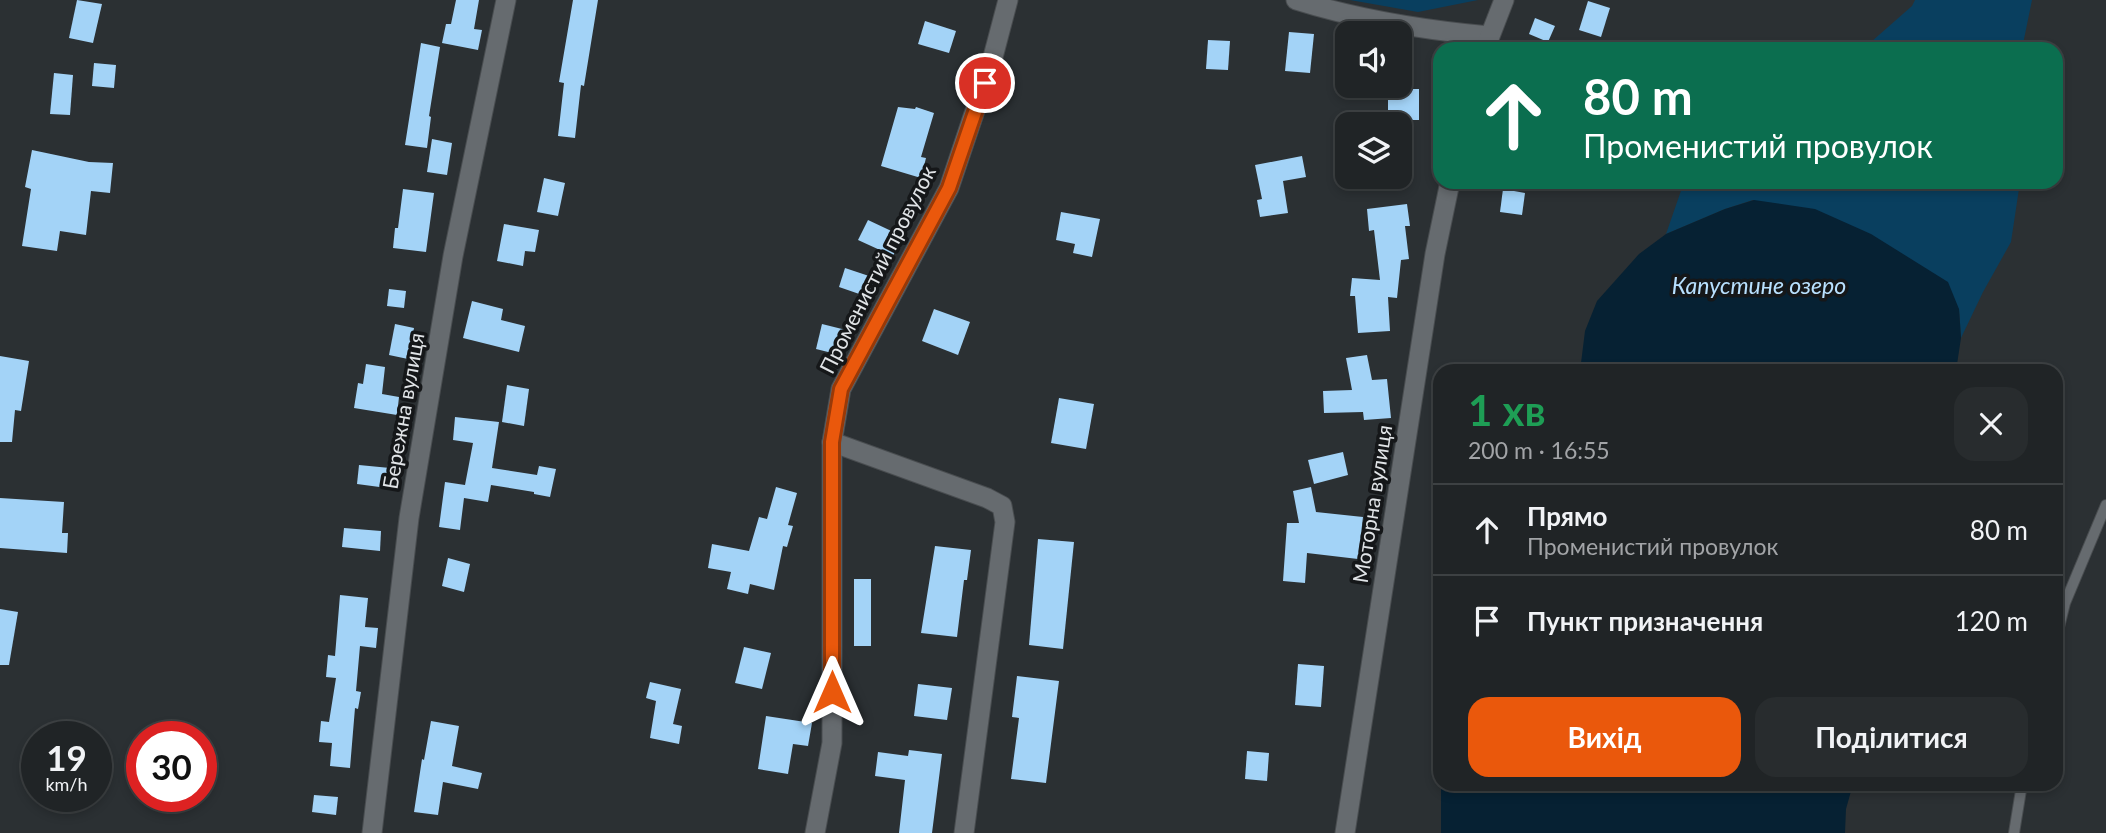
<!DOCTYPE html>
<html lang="uk">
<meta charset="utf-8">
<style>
:root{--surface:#202426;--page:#282c2e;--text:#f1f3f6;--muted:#a2a4a7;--line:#3d4143;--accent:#ea580c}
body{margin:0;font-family:Lato,sans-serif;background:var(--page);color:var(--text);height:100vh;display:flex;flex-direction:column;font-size:26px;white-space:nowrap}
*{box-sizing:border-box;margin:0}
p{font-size:23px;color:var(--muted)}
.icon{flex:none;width:38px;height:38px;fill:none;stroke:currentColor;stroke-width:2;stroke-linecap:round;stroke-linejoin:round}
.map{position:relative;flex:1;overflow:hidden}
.sheet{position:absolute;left:1433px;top:364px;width:630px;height:427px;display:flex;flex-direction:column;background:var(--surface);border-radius:21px;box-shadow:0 4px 10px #0003,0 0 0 2px var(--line)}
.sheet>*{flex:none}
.banner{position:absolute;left:1433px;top:42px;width:630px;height:147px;border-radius:21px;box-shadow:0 4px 10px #0003,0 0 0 2px var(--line);background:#0b6e4f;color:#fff;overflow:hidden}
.tools{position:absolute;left:1335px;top:21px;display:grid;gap:14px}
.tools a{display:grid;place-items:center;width:77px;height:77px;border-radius:14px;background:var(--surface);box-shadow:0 4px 10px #0003,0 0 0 2px var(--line);font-size:35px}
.speed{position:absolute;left:21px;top:721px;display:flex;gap:14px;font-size:35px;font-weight:700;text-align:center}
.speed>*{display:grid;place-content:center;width:91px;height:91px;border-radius:50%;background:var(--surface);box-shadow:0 4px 10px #0003,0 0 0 2px var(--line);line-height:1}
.speed small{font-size:18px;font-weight:400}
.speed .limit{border:10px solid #d22;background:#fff;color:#111}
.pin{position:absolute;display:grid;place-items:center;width:60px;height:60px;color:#fff;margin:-30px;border:4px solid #fff;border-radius:50%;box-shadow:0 2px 7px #0007}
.me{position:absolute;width:77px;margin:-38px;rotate:0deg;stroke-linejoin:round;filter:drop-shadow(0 0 5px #0008)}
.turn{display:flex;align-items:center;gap:24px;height:147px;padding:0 35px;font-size:32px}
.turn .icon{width:91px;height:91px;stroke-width:2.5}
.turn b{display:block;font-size:49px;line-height:60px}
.round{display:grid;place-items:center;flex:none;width:74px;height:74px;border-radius:21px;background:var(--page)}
.headline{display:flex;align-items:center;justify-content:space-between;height:119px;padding:0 35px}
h1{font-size:42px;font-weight:700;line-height:52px;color:#1e9e55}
.primary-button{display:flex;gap:14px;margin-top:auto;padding:14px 35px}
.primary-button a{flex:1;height:80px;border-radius:21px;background:var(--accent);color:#fff;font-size:28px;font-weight:700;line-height:80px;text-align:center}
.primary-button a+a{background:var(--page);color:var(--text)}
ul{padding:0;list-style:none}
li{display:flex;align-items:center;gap:21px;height:91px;padding:0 35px;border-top:2px solid var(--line)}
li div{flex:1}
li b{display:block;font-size:26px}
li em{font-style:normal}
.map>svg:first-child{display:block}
.green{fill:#093f5f}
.water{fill:#062133}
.building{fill:#a3d3f7}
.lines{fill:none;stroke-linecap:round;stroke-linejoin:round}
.service-casing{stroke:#494d50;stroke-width:12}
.minor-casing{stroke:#494d50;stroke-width:21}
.tertiary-casing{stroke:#494d50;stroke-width:21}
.service{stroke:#666b6f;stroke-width:10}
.minor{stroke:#666b6f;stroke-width:19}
.tertiary{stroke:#666b6f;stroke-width:19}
.route-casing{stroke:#983908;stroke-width:18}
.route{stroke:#ea580c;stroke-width:12}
.labels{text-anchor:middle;stroke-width:7;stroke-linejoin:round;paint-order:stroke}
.street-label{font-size:21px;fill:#e1e4e7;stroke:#151719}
.water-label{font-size:23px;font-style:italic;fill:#b8e0fe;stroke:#151719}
</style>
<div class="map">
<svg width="2106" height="833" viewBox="0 0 2106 833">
<rect width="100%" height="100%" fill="#2b3033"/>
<g class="green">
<polygon points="1350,0 1478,0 1418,12"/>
<polygon points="1915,0 2032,0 2022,49 1863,49 1912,6"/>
<polygon points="1684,182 2020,182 2011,242 1983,292 1961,338 1959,309 1753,200 1725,209 1666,234"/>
</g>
<g class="water">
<polygon points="1754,200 1815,209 1871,234 1948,282 1959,309 1961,338 1956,371 1580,371 1585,331 1597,301 1639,254 1666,234 1725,209"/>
<polygon points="1441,784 1853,784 1846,809 1845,833 1441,833"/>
</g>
<g class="building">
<polygon points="77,0 102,4 93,43 69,38"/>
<polygon points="456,0 479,0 474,29 482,30 478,50 442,43 446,24 451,24"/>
<polygon points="573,0 598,0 584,86 581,85 575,138 558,136 564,83 559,82"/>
<polygon points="1588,1 1610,8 1601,37 1579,30"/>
<polygon points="1535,18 1555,26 1548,42 1529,34"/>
<polygon points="925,21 956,31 949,53 918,44"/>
<polygon points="1289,32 1314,34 1310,73 1285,71"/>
<polygon points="1208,40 1230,41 1228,70 1206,69"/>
<polygon points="421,43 440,47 429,116 431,117 427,148 405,145"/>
<polygon points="94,63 116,65 114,88 92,86"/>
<polygon points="54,73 73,75 70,115 50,114"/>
<rect x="1388" y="89" width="31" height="31"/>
<polygon points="898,107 915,109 916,107 934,113 921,157 926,158 921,178 881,166"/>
<polygon points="432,139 452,143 447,175 427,172"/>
<polygon points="32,150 89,162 113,163 110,193 91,191 86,235 60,231 57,251 22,246 31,189 25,187"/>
<polygon points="1302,156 1306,177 1283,181 1288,213 1260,217 1257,200 1262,199 1255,165"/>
<polygon points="544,178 565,183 558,216 537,212"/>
<polygon points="403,189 434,193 426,252 393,248 395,228 398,228"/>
<polygon points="1503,189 1525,193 1522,215 1500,212"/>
<polygon points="1407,204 1410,226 1405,226 1409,259 1401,260 1397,298 1388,297 1390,331 1358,333 1355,296 1350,296 1352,278 1380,280 1374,230 1369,231 1367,209"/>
<polygon points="1061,212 1100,219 1092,257 1073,253 1075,244 1056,240"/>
<polygon points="868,220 902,236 893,256 858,240"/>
<polygon points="504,224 539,230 535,252 525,251 523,266 497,261"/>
<polygon points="845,268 875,278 868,297 839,287"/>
<polygon points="389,289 406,291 404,308 387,306"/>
<polygon points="472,301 503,309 501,320 525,326 519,352 463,338"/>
<polygon points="934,309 970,322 958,355 922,341"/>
<polygon points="395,324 414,328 408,359 389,355"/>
<polygon points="822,324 846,330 840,355 816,349"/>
<polygon points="1367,355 1372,380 1387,379 1391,418 1364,420 1363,412 1324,413 1323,391 1352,390 1346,358"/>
<polygon points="0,356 29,361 21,411 15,410 12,442 0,442"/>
<polygon points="366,364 385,367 382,394 399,397 397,415 354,408 358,383 363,384"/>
<polygon points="507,385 529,389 524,426 502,422"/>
<polygon points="1059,398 1094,404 1086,449 1051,443"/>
<polygon points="455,417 499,422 492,468 537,475 539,466 556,469 550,497 534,494 534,492 491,485 488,502 464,498 460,530 439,527 445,482 465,485 473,443 453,440"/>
<polygon points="1343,452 1348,475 1314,484 1308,460"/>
<polygon points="359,465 390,468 387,488 357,484"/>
<polygon points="776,487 797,493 788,525 793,526 787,547 783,546 774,590 750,584 748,594 727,589 731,572 708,568 712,544 749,551 759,517 767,519"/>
<polygon points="1311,487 1316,512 1363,517 1358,559 1307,553 1305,583 1283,581 1287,523 1299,523 1293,491"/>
<polygon points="0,498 64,502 62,533 68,533 67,553 0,548"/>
<polygon points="344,528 381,531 380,551 342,547"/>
<polygon points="1038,539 1074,542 1063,649 1029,645"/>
<polygon points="935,546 971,550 967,580 964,580 957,637 921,633"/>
<polygon points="448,558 470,564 464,592 442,586"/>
<rect x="854" y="579" width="17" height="67"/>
<polygon points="340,595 368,598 365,627 378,628 376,648 360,646 356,691 361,692 358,709 355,708 350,768 330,766 332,743 319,742 321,721 329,722 336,678 326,677 328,655 335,656"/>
<polygon points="0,609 18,612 9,665 0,665"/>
<polygon points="744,647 771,653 762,689 735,683"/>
<polygon points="1298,664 1324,666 1321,707 1295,705"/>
<polygon points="1017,676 1059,681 1046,783 1011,779 1019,718 1012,717"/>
<polygon points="650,682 681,689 673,724 682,726 679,744 650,738 656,701 646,698"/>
<polygon points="918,684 952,688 947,720 914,716"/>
<polygon points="766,716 812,723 808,746 793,744 788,774 758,769"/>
<polygon points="431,721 459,726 452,766 482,773 478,789 443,782 438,815 414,812 422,759 424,760"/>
<polygon points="909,750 942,754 932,833 899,833 905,780 875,776 878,752 908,756"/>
<polygon points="1247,751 1269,753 1267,781 1245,779"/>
<polygon points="314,795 338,797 336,815 312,812"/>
</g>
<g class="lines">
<defs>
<g id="service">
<polyline points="2056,639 2065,603 2106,505"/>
<polyline points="2014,833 2022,784"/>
</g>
<g id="minor">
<path d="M1296,0c63,20 128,30 193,36"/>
<polyline points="832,442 987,498 1002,506 1005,522 964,833"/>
<polyline points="372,833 409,518 453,256 506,0"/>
<polyline points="815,833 832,743 832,442 841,389 949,188 993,57 1008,0"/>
</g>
<g id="tertiary">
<polyline points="1485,49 1504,0"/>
<polyline points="1345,833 1435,254 1450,182"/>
</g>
</defs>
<use href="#service" class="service-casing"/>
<use href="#minor" class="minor-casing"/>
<use href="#tertiary" class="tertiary-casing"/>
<use href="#service" class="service"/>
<use href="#minor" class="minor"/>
<use href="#tertiary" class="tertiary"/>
</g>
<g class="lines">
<defs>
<polyline id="route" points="832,692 832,442 841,389 949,188 985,83"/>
</defs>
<use href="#route" class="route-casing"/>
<use href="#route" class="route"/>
</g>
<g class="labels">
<g class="street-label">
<text transform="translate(878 270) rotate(-63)" y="7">Променистий провулок</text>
<text transform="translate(404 411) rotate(-80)" y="7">Бережна вулиця</text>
<text transform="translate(1373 504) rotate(-81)" y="7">Моторна вулиця</text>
</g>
<g class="water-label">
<text x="1759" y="294">Капустине озеро</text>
</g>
</g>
</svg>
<div class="tools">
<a><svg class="icon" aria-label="sound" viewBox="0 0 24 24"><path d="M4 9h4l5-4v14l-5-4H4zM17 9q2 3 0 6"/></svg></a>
<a><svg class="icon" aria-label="layers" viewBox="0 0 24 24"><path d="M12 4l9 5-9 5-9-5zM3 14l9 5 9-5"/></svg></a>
</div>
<div class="speed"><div>19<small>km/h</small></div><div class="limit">30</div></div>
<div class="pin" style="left:985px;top:83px;background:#d93025"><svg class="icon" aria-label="arrive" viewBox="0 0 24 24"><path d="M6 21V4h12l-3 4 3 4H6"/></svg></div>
<svg class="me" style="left:832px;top:692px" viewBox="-20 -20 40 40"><path d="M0-17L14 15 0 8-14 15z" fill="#ea580c" stroke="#fff" stroke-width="4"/></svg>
<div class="banner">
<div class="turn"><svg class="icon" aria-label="ahead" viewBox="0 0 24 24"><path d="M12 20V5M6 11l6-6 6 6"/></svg><div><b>80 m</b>Променистий провулок</div></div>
</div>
<section class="sheet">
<div class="headline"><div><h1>1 хв</h1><p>200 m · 16:55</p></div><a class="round"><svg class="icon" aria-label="close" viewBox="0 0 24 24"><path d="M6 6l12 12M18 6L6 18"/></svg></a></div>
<ul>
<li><svg class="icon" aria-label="ahead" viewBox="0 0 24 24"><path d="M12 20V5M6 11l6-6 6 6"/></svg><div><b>Прямо</b><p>Променистий провулок</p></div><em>80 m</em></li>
<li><svg class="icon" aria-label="arrive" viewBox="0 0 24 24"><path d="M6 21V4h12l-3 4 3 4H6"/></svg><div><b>Пункт призначення</b></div><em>120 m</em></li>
</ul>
<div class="primary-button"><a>Вихід</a><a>Поділитися</a></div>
</section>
</div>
